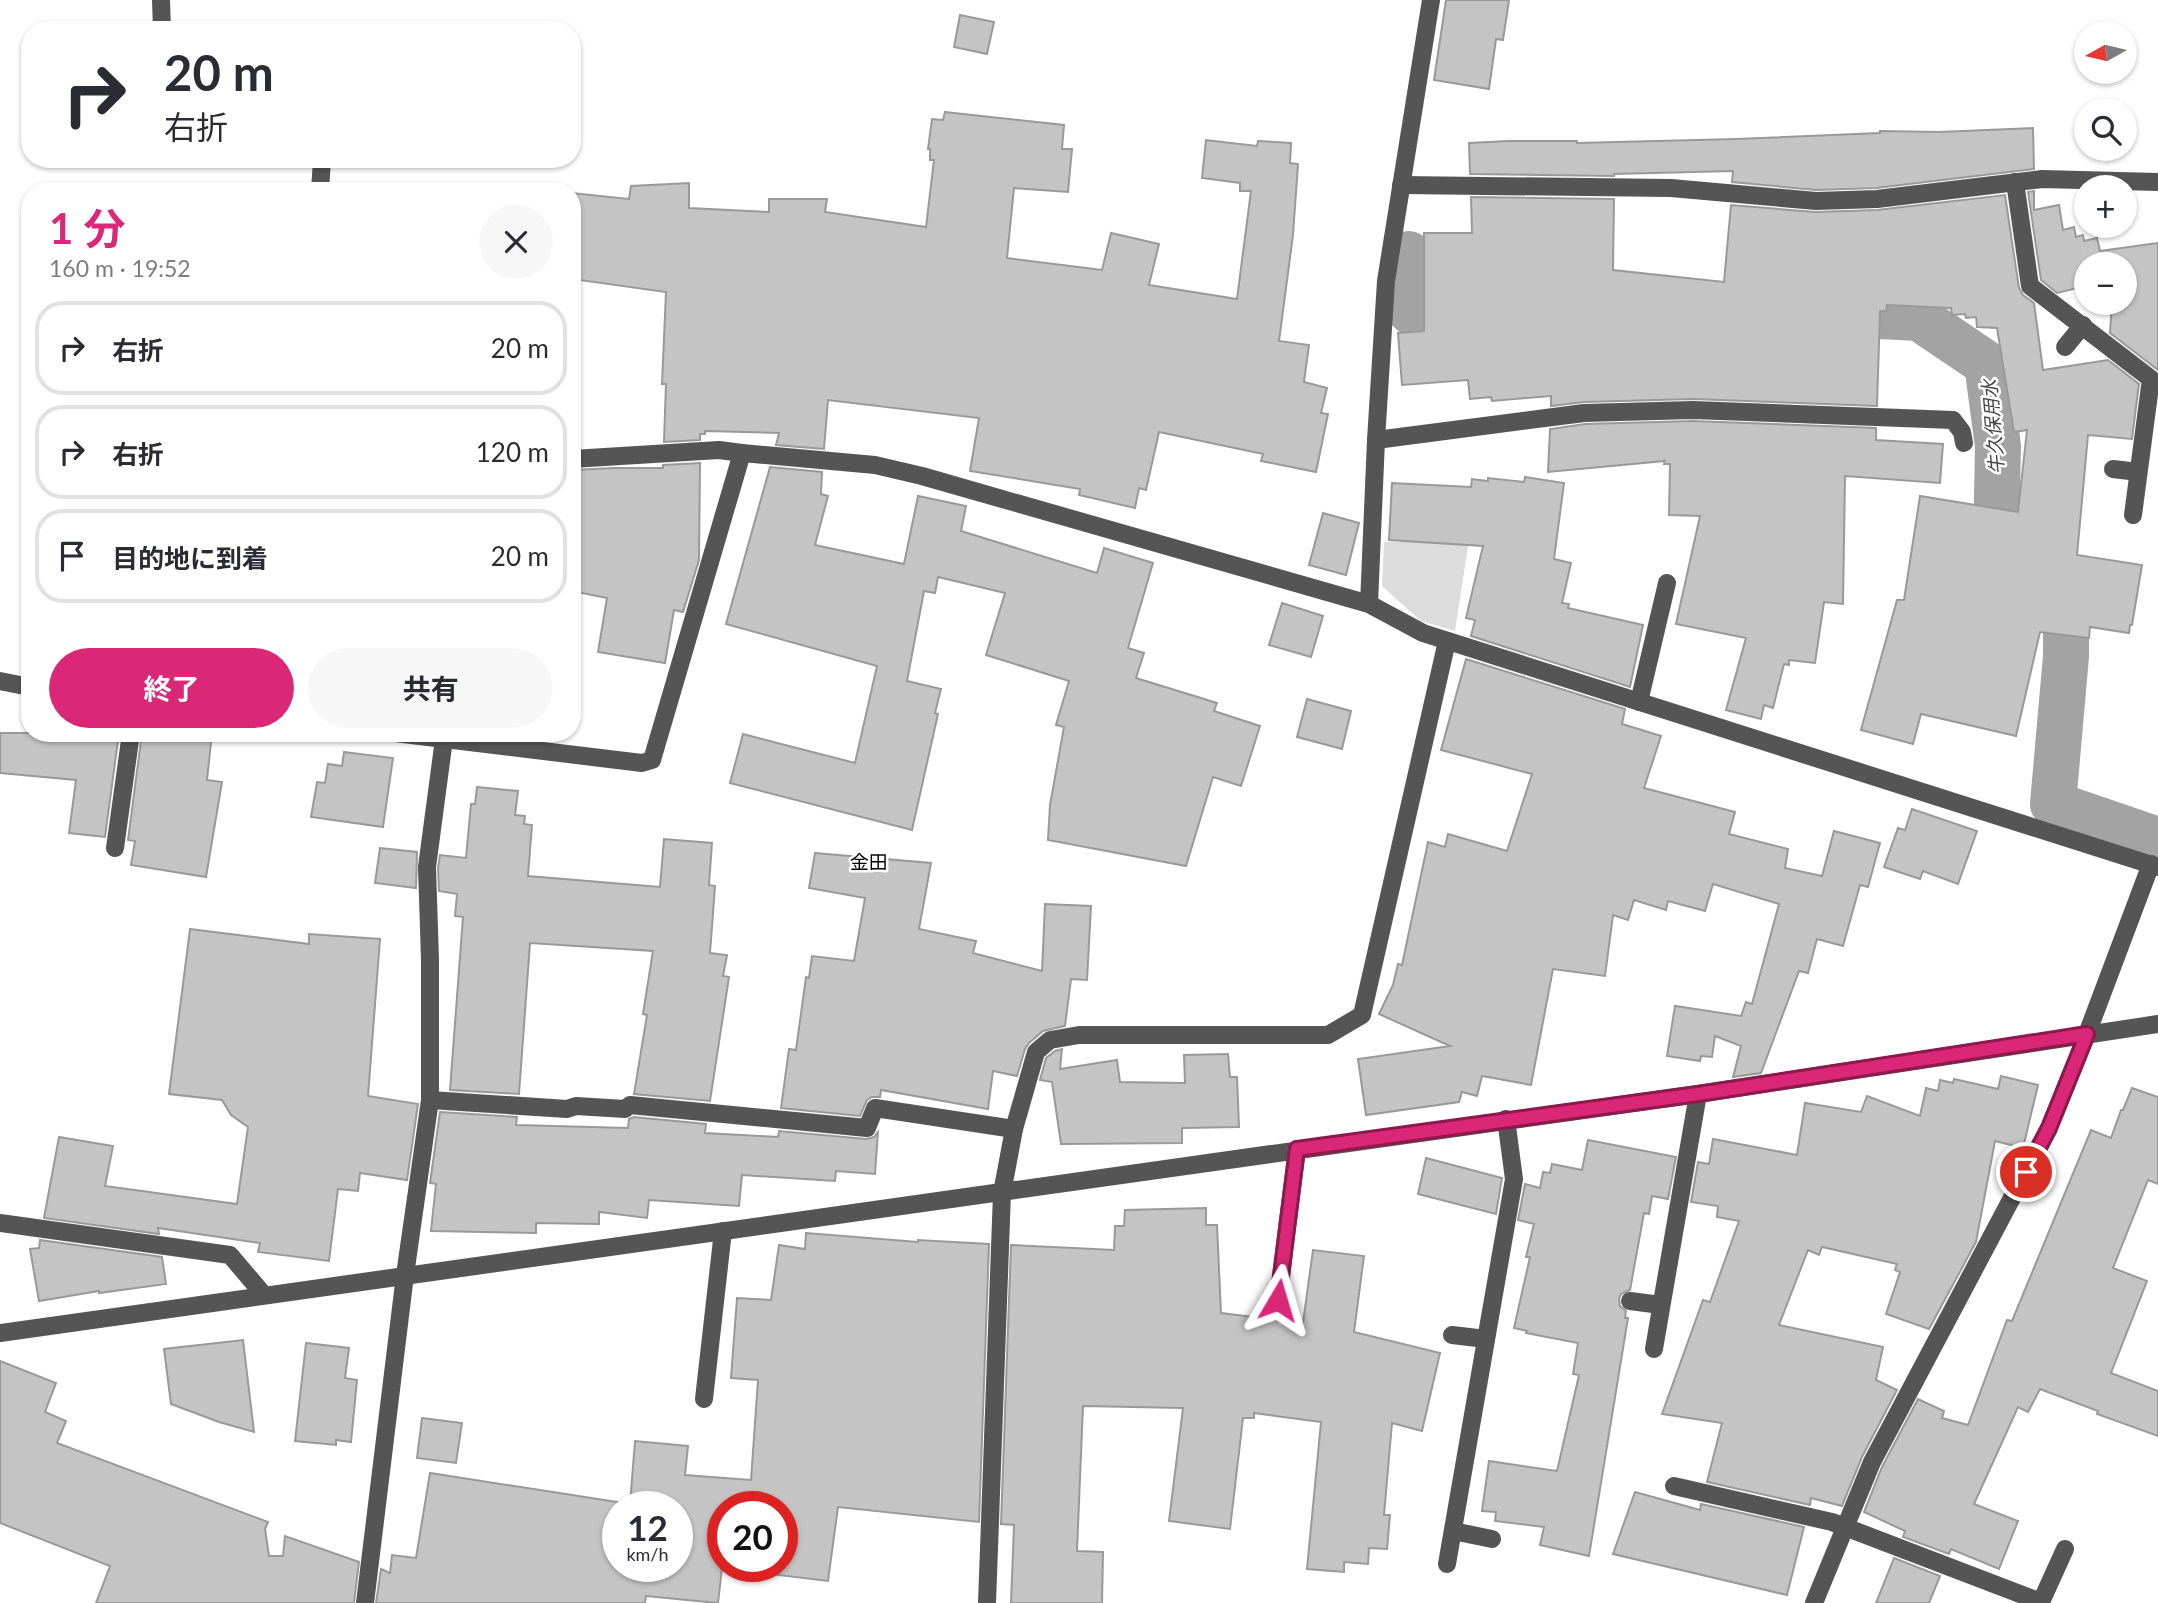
<!DOCTYPE html>
<html lang="ja">
<meta charset="utf-8">
<style>
:root{--surface:#fff;--page:#f7f7f7;--text:#2b2b33;--muted:#7c7c81;--line:#e1e1e2;--accent:#db2777}
body{margin:0;font-family:Lato,"Noto Sans JP",sans-serif;background:var(--page);color:var(--text);height:100vh;display:flex;flex-direction:column;font-size:26px;white-space:nowrap}
*{box-sizing:border-box;margin:0}
p{font-size:23px;color:var(--muted)}
.icon{flex:none;width:38px;height:38px;fill:none;stroke:currentColor;stroke-width:2;stroke-linecap:round;stroke-linejoin:round}
.map{position:relative;flex:1;overflow:hidden}
.details{position:absolute;left:21px;top:182px;width:560px;height:560px;display:flex;flex-direction:column;background:var(--surface);border-radius:28px;box-shadow:0 2px 5px #0004}
.details>*{flex:none}
.hud{position:absolute;left:21px;top:21px;width:560px;height:147px;border-radius:28px;box-shadow:0 2px 5px #0004;background:#fff;color:var(--text);overflow:hidden}
.needle{width:46px;rotate:262deg}
.fabs{position:absolute;left:2074px;top:21px;display:grid;gap:14px}
.fabs a{display:grid;place-items:center;width:63px;height:63px;border-radius:50%;background:var(--surface);box-shadow:0 2px 5px #0004;font-size:35px}
.speed{position:absolute;left:602px;top:1491px;display:flex;gap:14px;font-size:35px;font-weight:700;text-align:center}
.speed>*{display:grid;place-content:center;width:91px;height:91px;border-radius:50%;background:var(--surface);box-shadow:0 2px 5px #0004;line-height:1}
.speed small{font-size:18px;font-weight:400}
.speed .limit{border:10px solid #d22;background:#fff;color:#111}
.pin{position:absolute;display:grid;place-items:center;width:60px;height:60px;color:#fff;margin:-30px;border:4px solid #fff;border-radius:50%;box-shadow:0 2px 7px #0007}
.me{position:absolute;width:77px;margin:-38px;rotate:7deg;stroke-linejoin:round;filter:drop-shadow(0 0 5px #0008)}
.turn{display:flex;align-items:center;gap:24px;height:147px;padding:0 28px;font-size:32px}
.turn .icon{width:91px;height:91px;stroke-width:2.5}
.turn b{display:block;font-size:49px;line-height:60px}
.round{display:grid;place-items:center;flex:none;width:74px;height:74px;border-radius:37px;background:var(--page)}
.summary{display:flex;align-items:center;justify-content:space-between;height:119px;padding:0 28px}
h1{font-size:42px;font-weight:700;line-height:52px;color:var(--accent)}
.primary-button{display:flex;gap:14px;margin-top:auto;padding:14px 28px}
.primary-button a{flex:1;height:80px;border-radius:42px;background:var(--accent);color:#fff;font-size:28px;font-weight:700;line-height:80px;text-align:center}
.primary-button a+a{background:var(--page);color:var(--text)}
ul{padding:0;list-style:none}
li{display:flex;align-items:center;gap:21px;height:94px;margin:0 14px 10px;padding:0 14px;border:4px solid var(--line);border-radius:28px}
li div{flex:1}
li b{display:block;font-size:26px}
li em{font-style:normal}
.map>svg:first-child{display:block}
.green{fill:#dcdcdc}
.lines{fill:none;stroke-linecap:round;stroke-linejoin:round}
.canal{stroke:#a3a3a3;stroke-width:46}
.building{fill:#c4c4c4;stroke:#999;stroke-width:2;fill-rule:evenodd}
.minor{stroke:#555;stroke-width:18}
.route-casing{stroke:#8e194d;stroke-width:18}
.route{stroke:#db2777;stroke-width:12}
.labels{text-anchor:middle;stroke-width:5;stroke-linejoin:round;paint-order:stroke}
.water-label{font-size:19px;font-style:italic;fill:#444;stroke:#fff}
.neighbourhood-label{font-size:19px;fill:#000;stroke:#fff}
</style>
<div class="map">
<svg width="2158" height="1603" viewBox="0 0 2158 1603">
<rect width="100%" height="100%" fill="#fff"/>
<polygon class="green" points="1471,527 1455,631 1421,621 1382,586 1384,542 1434,542"/>
<g class="lines">
<g class="canal">
<polyline points="1409,254 1403,304 1417,317 1486,312"/>
<polyline points="1820,313 1919,318 1987,364 1998,446 1995,596 2066,607 2066,656 2053,804 2158,840"/>
</g>
</g>
<g class="building">
<polygon points="1446,0 1509,0 1503,40 1496,39 1489,89 1434,80"/>
<polygon points="960,15 994,22 987,54 954,47"/>
<polygon points="945,112 1064,125 1062,149 1072,149 1068,192 1014,188 1007,258 1102,270 1111,233 1159,244 1149,285 1237,299 1251,191 1240,191 1240,183 1202,178 1206,140 1257,146 1258,141 1291,143 1290,163 1298,164 1293,235 1279,341 1309,345 1304,382 1327,388 1321,413 1328,414 1316,472 1261,461 1263,454 1159,432 1146,490 1139,488 1135,508 1079,495 1080,489 970,471 979,418 828,400 824,449 776,445 779,433 705,431 705,434 700,434 700,440 664,442 666,384 662,384 666,292 572,279 572,193 629,199 631,186 689,183 689,208 769,212 769,199 827,199 825,212 926,227 934,160 930,160 930,149 928,149 932,119 943,120"/>
<polygon points="2033,128 2034,169 1876,188 1816,190 1732,182 1733,171 1614,174 1614,176 1470,174 1469,143 1509,141 1577,141 1577,143 1736,139 1880,133 1880,131 1939,132"/>
<polygon points="2034,191 2034,210 2059,205 2063,230 2074,227 2076,237 2083,235 2084,241 2097,238 2100,251 2158,243 2158,370 2110,333 2112,303 2124,303 2124,264 2086,264 2086,286 2057,293 2041,280 2028,192"/>
<polygon points="2005,195 2019,288 2023,295 2034,303 2043,370 2108,360 2139,384 2132,439 2088,435 2077,555 2142,565 2132,625 2130,625 2129,633 2090,627 2089,638 2040,632 2016,736 1921,714 1913,744 1861,730 1897,600 1904,600 1920,496 2018,512 2027,430 2014,432 1997,328 1977,327 1976,317 1966,318 1965,314 1952,315 1951,308 1887,305 1886,311 1880,311 1877,406 1693,399 1584,402 1551,406 1551,396 1492,401 1491,397 1470,399 1468,380 1402,385 1398,333 1424,331 1424,233 1472,233 1471,197 1614,199 1613,270 1724,282 1731,205 1815,212 1877,210"/>
<polygon points="1693,421 1876,428 1876,440 1943,444 1940,483 1845,476 1843,604 1824,602 1815,663 1789,660 1789,665 1784,664 1773,708 1764,705 1761,719 1726,710 1746,638 1676,624 1700,516 1669,515 1670,464 1664,464 1665,461 1548,472 1550,429 1585,424"/>
<polygon points="700,463 699,560 683,612 674,610 665,663 598,652 607,598 572,591 572,470 614,468 663,468 663,465"/>
<polygon points="770,467 822,472 821,494 828,496 815,545 904,564 918,496 966,506 961,531 1097,573 1104,548 1153,563 1128,648 1144,653 1136,678 1217,703 1214,711 1260,726 1241,786 1213,777 1186,866 1048,840 1050,805 1064,727 1056,725 1069,681 986,655 1005,593 938,577 935,593 924,591 907,681 941,689 935,713 938,714 912,830 730,783 743,734 855,763 877,666 726,624"/>
<polygon points="1525,477 1564,483 1554,559 1571,563 1562,603 1569,604 1568,608 1643,625 1630,687 1471,636 1475,620 1466,618 1483,546 1389,540 1392,483 1471,487 1472,479 1488,481 1488,478 1524,482"/>
<polygon points="1323,513 1359,523 1346,575 1309,565"/>
<polygon points="1282,603 1323,616 1311,657 1269,645"/>
<polygon points="1466,659 1625,709 1622,724 1661,736 1644,788 1735,812 1729,834 1788,849 1785,868 1822,876 1834,831 1880,843 1868,887 1860,885 1843,946 1817,939 1808,973 1799,971 1761,1073 1733,1077 1741,1046 1715,1036 1712,1057 1701,1056 1700,1061 1667,1056 1675,1006 1741,1016 1746,1002 1752,1004 1779,904 1713,884 1705,911 1668,901 1666,910 1634,900 1628,920 1613,915 1605,976 1553,969 1531,1085 1482,1076 1477,1096 1462,1092 1459,1102 1366,1115 1358,1059 1450,1046 1379,1014 1393,985 1398,964 1402,965 1428,842 1445,847 1448,834 1507,851 1532,774 1441,750"/>
<polygon points="1307,699 1351,711 1342,749 1297,737"/>
<polygon points="0,733 119,733 105,837 69,833 76,780 0,773"/>
<polygon points="142,733 212,733 207,780 222,782 206,877 131,865 135,841 128,840"/>
<polygon points="344,752 393,758 383,827 311,817 317,782 325,783 328,764 342,766"/>
<polygon points="477,787 518,791 515,815 525,816 524,824 532,825 528,876 660,887 664,839 712,843 709,885 715,886 710,953 727,955 723,976 729,977 710,1101 634,1094 647,1015 643,1014 653,951 530,943 519,1094 450,1090 463,917 455,916 457,894 439,891 438,868 440,855 466,858 471,804 475,804"/>
<polygon points="1912,809 1977,831 1958,884 1923,871 1920,879 1884,867 1898,828 1905,830"/>
<polygon points="380,848 417,852 416,888 375,883"/>
<polygon points="815,853 931,863 919,929 976,941 973,953 1042,971 1045,904 1091,906 1087,980 1071,979 1065,1026 1043,1031 1029,1043 1025,1049 1017,1076 993,1071 988,1109 881,1090 880,1097 872,1097 867,1100 860,1116 781,1108 789,1049 796,1050 806,977 809,978 812,956 854,961 865,898 809,888"/>
<polygon points="190,929 309,944 309,934 380,939 368,1096 418,1104 407,1180 360,1173 358,1191 338,1189 329,1261 258,1252 260,1243 158,1228 159,1234 44,1218 59,1137 113,1146 105,1186 237,1204 248,1127 231,1115 222,1100 169,1094"/>
<polygon points="1062,1049 1060,1069 1117,1060 1120,1082 1185,1083 1184,1055 1228,1054 1230,1077 1237,1077 1239,1127 1182,1128 1182,1143 1061,1144 1052,1082 1040,1080 1046,1058 1055,1051"/>
<polygon points="2001,1076 2038,1085 2023,1148 1995,1141 1976,1242 1929,1329 1886,1314 1900,1272 1895,1270 1897,1264 1822,1247 1819,1255 1808,1250 1779,1325 1883,1347 1876,1380 1897,1390 1862,1457 1842,1506 1811,1498 1810,1505 1707,1482 1722,1423 1662,1414 1703,1300 1710,1302 1739,1221 1717,1217 1718,1206 1691,1202 1698,1162 1709,1164 1713,1139 1797,1155 1805,1103 1861,1112 1867,1096 1920,1116 1926,1088 1938,1091 1940,1080 1953,1083 1954,1079 1998,1089"/>
<polygon points="2132,1088 2158,1097 2158,1184 2148,1180 2113,1268 2147,1281 2111,1373 2158,1391 2158,1436 2097,1414 2098,1411 2040,1389 2028,1412 2018,1407 1974,1504 2018,1521 1999,1569 1951,1549 1949,1554 1903,1537 1905,1531 1864,1512 1882,1467 1918,1399 1944,1411 1942,1418 1968,1425 2007,1320 2012,1321 2091,1130 2111,1138 2121,1110 2123,1110"/>
<polygon points="440,1112 517,1117 516,1125 628,1128 629,1119 634,1117 706,1124 705,1133 778,1137 779,1131 866,1139 874,1137 878,1132 875,1174 836,1171 835,1181 742,1175 739,1206 649,1200 647,1218 599,1212 599,1224 536,1223 536,1233 431,1231 436,1184 430,1183"/>
<polygon points="1588,1140 1676,1157 1668,1199 1652,1196 1649,1214 1644,1213 1630,1290 1621,1294 1619,1299 1620,1306 1626,1311 1625,1318 1628,1318 1589,1556 1540,1545 1544,1527 1495,1521 1496,1512 1482,1511 1489,1461 1557,1471 1579,1375 1573,1374 1578,1343 1526,1333 1527,1331 1514,1328 1530,1257 1526,1257 1534,1224 1518,1220 1525,1184 1540,1188 1543,1172 1550,1173 1552,1164 1582,1170"/>
<polygon points="1426,1158 1502,1178 1496,1214 1418,1194"/>
<polygon points="1206,1208 1206,1225 1217,1225 1221,1313 1303,1323 1313,1250 1364,1256 1354,1332 1440,1353 1422,1431 1392,1423 1384,1515 1390,1515 1387,1549 1369,1548 1368,1564 1344,1562 1344,1572 1307,1569 1321,1422 1254,1413 1254,1418 1243,1418 1230,1529 1169,1521 1183,1408 1083,1406 1077,1551 1103,1552 1102,1603 1011,1603 1014,1525 1001,1524 1011,1245 1114,1250 1115,1226 1124,1226 1125,1210"/>
<path d="M806,1233l112,9v-2l71,4 -10,278 -141,-15 -10,74 -106,-13 -4,35 -72,-7 -1,7h-269l5,-34 9,4 2,-18 24,3 14,-85 200,31 5,-63 53,5 -3,29 66,5 7,-100 -27,-2 6,-80 34,2 8,-55 26,4zM618,1507h59v59h-59zM723,1507h59v59h-59z"/>
<polygon points="40,1240 162,1257 166,1284 99,1293 99,1291 39,1301 30,1249 39,1248"/>
<polygon points="243,1340 254,1432 219,1422 171,1404 164,1349"/>
<polygon points="306,1343 349,1348 345,1378 357,1380 351,1442 336,1440 336,1445 295,1441"/>
<polygon points="0,1361 56,1383 45,1412 66,1421 57,1443 268,1522 265,1529 269,1556 283,1556 285,1536 359,1562 354,1603 96,1603 110,1566 0,1523"/>
<polygon points="422,1418 462,1423 456,1463 417,1458"/>
<polygon points="1635,1492 1700,1510 1701,1504 1804,1527 1787,1595 1613,1554"/>
<polygon points="1894,1558 1940,1576 1929,1603 1876,1603"/>
</g>
<g class="lines">
<g class="minor">
<polyline points="161,0 162,30"/>
<polyline points="2015,182 2030,286 2151,379 2133,515"/>
<polyline points="1401,185 1671,188 1816,201 1877,199 2042,179 2158,182"/>
<polyline points="320,191 322,159"/>
<polyline points="2065,347 2083,325"/>
<polyline points="1376,440 1584,413 1693,410 1953,420 1962,432 1964,443"/>
<polyline points="572,459 719,450 742,453"/>
<polyline points="2113,469 2138,472"/>
<polyline points="1369,604 1376,440 1386,281 1431,0"/>
<polyline points="0,681 30,687"/>
<polyline points="1639,702 1667,583"/>
<polyline points="395,733 642,763 652,760 742,453 875,465 922,476 1369,604 1423,633 2158,867"/>
<polyline points="115,848 131,733"/>
<polyline points="430,1100 567,1109 576,1106 625,1109 630,1105 867,1128 875,1108 1014,1129"/>
<polyline points="0,1223 230,1255 264,1295"/>
<polyline points="1630,1301 1661,1305"/>
<polyline points="1272,1305 1278,1300 1297,1149"/>
<polyline points="0,1333 1698,1094 2158,1024"/>
<polyline points="1452,1335 1486,1339"/>
<polyline points="1654,1349 1698,1094"/>
<polyline points="704,1399 723,1231"/>
<polyline points="1674,1486 1832,1522 2041,1602 2065,1549"/>
<polyline points="1453,1531 1492,1539"/>
<polyline points="1447,1564 1514,1179 1506,1119"/>
<polyline points="365,1603 405,1275 430,1100 430,960 427,867 444,739"/>
<polyline points="987,1603 1002,1193 1014,1129 1036,1052 1050,1040 1079,1035 1328,1035 1362,1015 1447,641"/>
<polyline points="1814,1603 1872,1462 2049,1128 2087,1034 2151,864"/>
</g>
</g>
<g class="lines">
<defs>
<polyline id="route" points="1278,1300 1297,1149 1698,1094 2087,1034 2049,1128 2026,1172"/>
</defs>
<use href="#route" class="route-casing"/>
<use href="#route" class="route"/>
</g>
<g class="labels">
<g class="water-label">
<text transform="translate(1993 427) rotate(-95)" y="7">牛久保用水</text>
</g>
<g class="neighbourhood-label">
<text x="869" y="869">金田</text>
</g>
</g>
</svg>
<div class="fabs">
<a><svg class="needle" viewBox="-14 -14 28 28"><path d="M0-13l5 13h-10z" fill="#e53935"/><path d="M0 13l5-13h-10z" fill="#7c7c81"/></svg></a>
<a><svg class="icon" aria-label="search" viewBox="0 0 24 24"><circle cx="10" cy="10" r="6"/><path d="M15 15l6 6"/></svg></a>
<a>+</a>
<a>−</a>
</div>
<div class="speed"><div>12<small>km/h</small></div><div class="limit">20</div></div>
<div class="pin" style="left:2026px;top:1172px;background:#d93025"><svg class="icon" aria-label="arrive" viewBox="0 0 24 24"><path d="M6 21V4h12l-3 4 3 4H6"/></svg></div>
<svg class="me" style="left:1278px;top:1300px" viewBox="-20 -20 40 40"><path d="M0-17L14 15 0 8-14 15z" fill="#db2777" stroke="#fff" stroke-width="4"/></svg>
<div class="hud">
<div class="turn"><svg class="icon" aria-label="right" viewBox="0 0 24 24"><path d="M7 20v-9h11M14 6l5 5-5 5"/></svg><div><b>20 m</b>右折</div></div>
</div>
<section class="details">
<div class="summary"><div><h1>1 分</h1><p>160 m · 19:52</p></div><a class="round"><svg class="icon" aria-label="close" viewBox="0 0 24 24"><path d="M6 6l12 12M18 6L6 18"/></svg></a></div>
<ul>
<li><svg class="icon" aria-label="right" viewBox="0 0 24 24"><path d="M7 20v-9h11M14 6l5 5-5 5"/></svg><div><b>右折</b></div><em>20 m</em></li>
<li><svg class="icon" aria-label="right" viewBox="0 0 24 24"><path d="M7 20v-9h11M14 6l5 5-5 5"/></svg><div><b>右折</b></div><em>120 m</em></li>
<li><svg class="icon" aria-label="arrive" viewBox="0 0 24 24"><path d="M6 21V4h12l-3 4 3 4H6"/></svg><div><b>目的地に到着</b></div><em>20 m</em></li>
</ul>
<div class="primary-button"><a>終了</a><a>共有</a></div>
</section>
</div>
